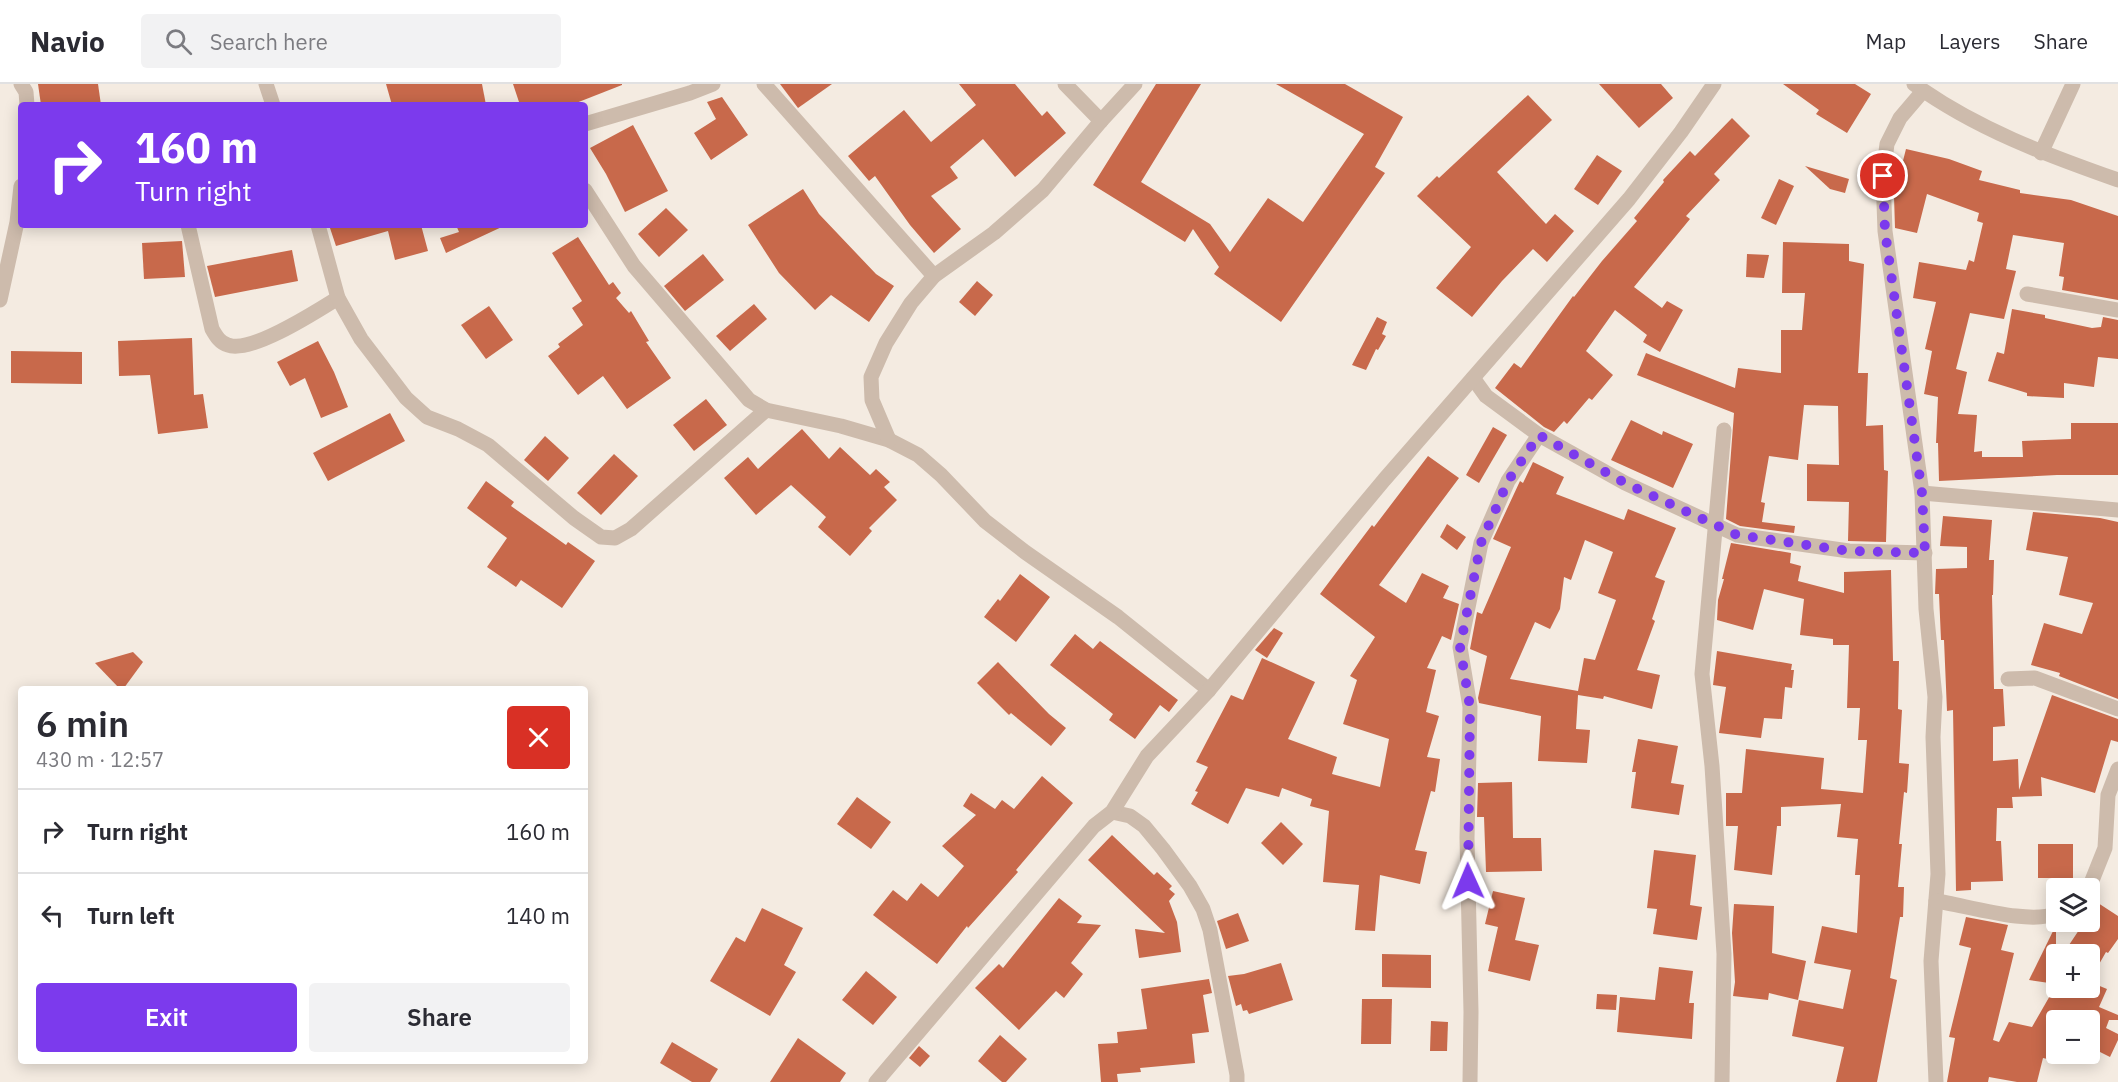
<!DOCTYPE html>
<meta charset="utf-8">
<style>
:root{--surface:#fff;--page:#f2f2f3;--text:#2b2b33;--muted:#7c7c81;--line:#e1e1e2;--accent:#7c3aed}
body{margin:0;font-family:"IBM Plex Sans",sans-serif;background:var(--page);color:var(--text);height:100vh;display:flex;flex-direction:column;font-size:22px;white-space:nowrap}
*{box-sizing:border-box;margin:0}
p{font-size:20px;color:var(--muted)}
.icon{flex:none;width:33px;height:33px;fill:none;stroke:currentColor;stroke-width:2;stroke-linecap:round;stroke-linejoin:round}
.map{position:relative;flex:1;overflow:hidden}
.panel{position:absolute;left:18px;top:602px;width:570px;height:378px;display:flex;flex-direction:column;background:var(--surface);border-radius:6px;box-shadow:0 3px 15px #0003}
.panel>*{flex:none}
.guide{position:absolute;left:18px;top:18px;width:570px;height:126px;border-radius:6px;box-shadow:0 3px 15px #0003;background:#7c3aed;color:#fff;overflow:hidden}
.tools{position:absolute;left:2046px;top:794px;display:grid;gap:12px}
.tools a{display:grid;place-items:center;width:54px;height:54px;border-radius:6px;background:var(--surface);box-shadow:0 3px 15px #0003;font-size:30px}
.pin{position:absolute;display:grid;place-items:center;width:51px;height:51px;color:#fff;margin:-26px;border:3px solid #fff;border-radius:50%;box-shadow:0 2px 6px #0007}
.me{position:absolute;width:66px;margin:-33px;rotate:359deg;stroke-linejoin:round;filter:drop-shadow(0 0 4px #0008)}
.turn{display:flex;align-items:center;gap:21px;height:126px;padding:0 18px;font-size:27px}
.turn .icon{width:78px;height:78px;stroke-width:2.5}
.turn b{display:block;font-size:42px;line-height:51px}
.round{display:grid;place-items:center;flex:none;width:63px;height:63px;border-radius:6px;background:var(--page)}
.head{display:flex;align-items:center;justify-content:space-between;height:102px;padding:0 18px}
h1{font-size:36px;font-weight:600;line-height:45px}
.action{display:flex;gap:12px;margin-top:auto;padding:12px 18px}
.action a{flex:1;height:69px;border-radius:6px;background:var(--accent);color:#fff;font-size:24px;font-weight:600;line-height:69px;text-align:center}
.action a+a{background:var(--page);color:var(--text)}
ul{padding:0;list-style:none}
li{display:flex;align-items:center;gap:18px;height:84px;padding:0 18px;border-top:2px solid var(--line)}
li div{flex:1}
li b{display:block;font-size:22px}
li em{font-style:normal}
header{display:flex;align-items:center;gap:36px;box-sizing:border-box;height:84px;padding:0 30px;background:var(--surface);border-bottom:2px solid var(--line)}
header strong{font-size:28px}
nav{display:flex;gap:33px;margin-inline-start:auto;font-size:21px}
.search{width:420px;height:54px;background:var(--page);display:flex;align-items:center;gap:15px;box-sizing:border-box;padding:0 21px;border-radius:6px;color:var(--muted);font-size:22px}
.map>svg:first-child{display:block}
.building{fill:#c8694b;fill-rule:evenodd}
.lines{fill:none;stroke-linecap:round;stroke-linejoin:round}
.minor{stroke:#cdbbac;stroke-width:15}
.route{stroke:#7c3aed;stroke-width:10;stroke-dasharray:0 18}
</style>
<header>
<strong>Navio</strong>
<div class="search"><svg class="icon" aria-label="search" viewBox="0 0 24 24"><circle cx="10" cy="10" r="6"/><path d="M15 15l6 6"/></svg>Search here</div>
<nav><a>Map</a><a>Layers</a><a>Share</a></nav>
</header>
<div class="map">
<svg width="2118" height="998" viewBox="0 0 2118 998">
<rect width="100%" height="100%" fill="#f4ebe1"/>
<g class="building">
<polygon points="38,0 98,0 101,21 41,21"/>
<polygon points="386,0 482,0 486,21 392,21"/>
<polygon points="513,0 622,0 622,1 571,21 520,21"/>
<polygon points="780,0 832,0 798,24"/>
<polygon points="959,0 1015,0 1042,32 1047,27 1066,49 1015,93 983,55 950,83 958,94 931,112 961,145 934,169 910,141 875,92 869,97 848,72 904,26 931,58 976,21"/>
<polygon points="1156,0 1201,0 1141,98 1210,140 1230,168 1268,114 1303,138 1364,50 1276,0 1345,0 1403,33 1375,83 1385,89 1281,238 1214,190 1219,183 1193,145 1185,158 1093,101"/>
<polygon points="1599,0 1661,0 1673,14 1639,44"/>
<polygon points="1783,0 1855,0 1871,10 1847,49 1816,30 1819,26"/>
<polygon points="1528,11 1552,36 1497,88 1546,140 1555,130 1574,147 1547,178 1533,165 1502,197 1472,233 1436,204 1471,163 1417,112 1437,92 1439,94"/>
<polygon points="722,13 748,51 711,76 694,49 716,35 707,18"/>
<polygon points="1732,34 1750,52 1714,90 1720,96 1686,132 1690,135 1634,203 1662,224 1667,217 1683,226 1660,268 1643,258 1647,251 1615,226 1586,267 1613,291 1592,316 1589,314 1567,340 1564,337 1554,348 1544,343 1495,304 1514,279 1521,284 1573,212 1574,213 1602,177 1637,137 1634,134 1664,98 1663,96 1690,67 1695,72"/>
<polygon points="633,41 668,107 625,128 606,90 590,64"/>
<polygon points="1906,65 1949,75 1982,87 1979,96 2020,106 2020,109 2071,116 2118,132 2118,216 2062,206 2064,193 2059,192 2064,159 2013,151 2006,185 2016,187 2004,235 1970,229 1956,285 1967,288 1958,330 1977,331 1974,368 1982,367 1982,373 2023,373 2022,357 2071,355 2071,339 2118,339 2118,391 2057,391 1939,397 1938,359 1936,359 1938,313 1924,310 1932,267 1925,265 1936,218 1913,214 1919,178 1966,186 1969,176 1974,178 1983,139 1977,137 1979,129 1927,110 1917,149 1895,144 1894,112"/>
<polygon points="1597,71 1622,87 1598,121 1574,105"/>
<polygon points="1805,82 1849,95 1845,109 1830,105"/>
<polygon points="1779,95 1794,102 1776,141 1761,134"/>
<polygon points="803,105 819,130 876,190 894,202 869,238 831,211 815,226 779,189 748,141"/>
<polygon points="666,124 688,146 659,173 638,150"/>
<polygon points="329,141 421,141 428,167 395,176 388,147 336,162"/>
<polygon points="456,141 506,141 446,169 440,154 459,148"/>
<polygon points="578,153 609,201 613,198 621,209 616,214 629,229 631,227 649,257 646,258 671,294 627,325 603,292 578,311 548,272 560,263 558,260 583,241 572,224 582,217 552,169"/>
<polygon points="182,157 185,193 144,195 142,159"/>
<polygon points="1783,158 1849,160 1849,177 1864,180 1858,289 1868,289 1866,342 1883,341 1884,386 1888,387 1886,458 1848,457 1849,418 1807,417 1807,380 1839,381 1838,322 1804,321 1798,376 1769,372 1761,418 1765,419 1762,438 1795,442 1794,449 1740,442 1726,435 1734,329 1637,291 1646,269 1735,304 1738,284 1781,289 1781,246 1802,246 1805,209 1782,209"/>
<polygon points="292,166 298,197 215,213 207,182"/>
<polygon points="703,170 724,196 685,227 664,202"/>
<polygon points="1747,170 1769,171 1764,194 1746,193"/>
<polygon points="977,197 993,211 975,232 959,218"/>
<polygon points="754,220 767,235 730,267 716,252"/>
<polygon points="489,222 513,256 486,275 461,241"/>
<polygon points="2012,225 2045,231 2045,234 2092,244 2101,243 2103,233 2118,236 2118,275 2098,273 2094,303 2064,299 2064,314 2027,312 2027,309 1988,297 1997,268 2004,270"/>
<polygon points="1377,233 1387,238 1382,250 1386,252 1378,266 1376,265 1366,286 1352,281"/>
<polygon points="192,254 194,311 203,310 208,344 158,350 150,291 119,292 118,257"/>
<polygon points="318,257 334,288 348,323 321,334 305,294 290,302 277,278"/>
<polygon points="11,267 82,268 82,300 11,299"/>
<polygon points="706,315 727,341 694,367 673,341"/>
<polygon points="390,329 405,357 328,397 313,369"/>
<polygon points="1631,336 1662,351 1663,347 1693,360 1673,404 1611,376"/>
<polygon points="1493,343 1507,351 1479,399 1466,391"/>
<polygon points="802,345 829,375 840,363 870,391 876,385 890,398 884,403 897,416 869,444 872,447 850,472 818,443 826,433 791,401 756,431 724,394 748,373 758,385"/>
<polygon points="545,352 569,374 548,397 524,376"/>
<polygon points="614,370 638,392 601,431 577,409"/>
<polygon points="1428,372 1459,394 1379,501 1406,519 1422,489 1449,502 1443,514 1459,520 1451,556 1442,552 1427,584 1436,586 1426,628 1439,632 1427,673 1440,675 1435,708 1431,707 1415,766 1427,768 1420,800 1380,791 1375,847 1355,846 1359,801 1323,798 1329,727 1310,722 1312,715 1282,704 1279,713 1246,704 1228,740 1191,720 1198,708 1195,707 1208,683 1196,678 1231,611 1243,616 1262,574 1315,598 1288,655 1337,673 1332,690 1380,703 1389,655 1343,640 1357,596 1350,592 1375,553 1320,510 1372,441 1374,443"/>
<path d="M1533,378l31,15 -8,17 68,26 4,-11 48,19 -21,49 10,4 -13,38 3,2 -18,49 23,5 -8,34 -48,-13 -1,3 -25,-4 -2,34 14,1 -3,33 -49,-2 3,-45 -62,-13 -1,-5 9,-42 -17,-7 7,-37 5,2 29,-67 -18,-8 27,-58 3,2zM1585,456l28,12 -15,41 18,7 -21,60 -11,-2 -6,33 -68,-12 25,-57 15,7 10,-20 4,-32 7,3z"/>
<polygon points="486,397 514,418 511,422 566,461 568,458 595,477 562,524 521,496 516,503 487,483 507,454 467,424"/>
<polygon points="2033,428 2100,434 2118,438 2118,615 2059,592 2060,589 2031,581 2044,539 2082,550 2093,519 2059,511 2068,473 2026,466"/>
<polygon points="1943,432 1992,436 1989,476 1994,476 1993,511 1992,511 1994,605 2003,605 2005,642 1993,643 1993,677 2018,675 2019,706 2052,611 2118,635 2118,658 2111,656 2095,709 2041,693 2042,712 2012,713 2013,724 1997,724 1996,757 2001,757 2003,797 1971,798 1971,806 1956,807 1953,626 1947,627 1944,556 1941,556 1939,510 1935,510 1936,485 1967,484 1967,463 1940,462"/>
<polygon points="1447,440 1466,453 1457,466 1440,453"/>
<polygon points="1731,459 1791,469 1790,479 1801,482 1798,497 1844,509 1844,488 1891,486 1893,577 1899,577 1898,625 1902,626 1899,679 1909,680 1907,709 1904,708 1899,760 1902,760 1898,803 1904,803 1903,833 1900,833 1890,894 1897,896 1877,998 1836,998 1844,963 1792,952 1799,916 1843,925 1851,886 1814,879 1822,842 1857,849 1860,791 1855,791 1858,755 1837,753 1841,720 1781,723 1781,742 1777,742 1772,791 1734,786 1738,742 1726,742 1726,709 1742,709 1746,665 1824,674 1821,705 1863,709 1867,656 1858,656 1860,624 1847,624 1849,561 1833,561 1833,555 1800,551 1804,515 1764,505 1753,546 1717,536 1718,516 1724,495 1722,495"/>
<polygon points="1020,490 1050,513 1016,558 984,533 998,515 1000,517"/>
<polygon points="1274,544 1283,549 1267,574 1255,566"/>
<polygon points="1075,550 1093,565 1100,557 1178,616 1169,628 1160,621 1135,655 1109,636 1113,630 1050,581"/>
<polygon points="1717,567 1792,580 1791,586 1794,586 1792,604 1785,603 1782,635 1764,634 1761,654 1719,649 1726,603 1713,601"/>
<polygon points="133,568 143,578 124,604 119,604 95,579"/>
<polygon points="998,578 1049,630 1066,644 1051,662 1011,629 1009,631 977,599"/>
<polygon points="1638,655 1678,662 1671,699 1684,701 1679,731 1631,724 1636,688 1632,688"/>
<polygon points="1042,692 1073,719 1016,786 1018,788 968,844 967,842 937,880 873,831 893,806 907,817 921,799 938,813 964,782 942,762 976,731 963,722 971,709 995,725 1002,716 1014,725"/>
<polygon points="1512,698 1513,754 1541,754 1542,787 1486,788 1484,733 1477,733 1478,699"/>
<polygon points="857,713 891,738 871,765 837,740"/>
<polygon points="1281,738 1303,760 1283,781 1261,759"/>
<polygon points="1112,751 1154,791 1157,788 1172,802 1169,805 1175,810 1169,817 1177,838 1181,868 1139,874 1135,845 1165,849 1088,776"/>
<rect x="2038" y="760" width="35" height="34"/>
<polygon points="1654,766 1696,771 1690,821 1702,823 1697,856 1653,850 1657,825 1647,824"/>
<polygon points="1493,807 1525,814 1515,856 1539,861 1530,897 1488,887 1498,843 1485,840"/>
<polygon points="1059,814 1082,832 1077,839 1101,841 1071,879 1083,890 1064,914 1056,907 1019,946 975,904 999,880 1003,884"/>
<polygon points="2098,819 2118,832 2118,855 2108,869 2106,868 2090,896 2090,870 2063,870 2085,837 2090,837 2090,831"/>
<polygon points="1734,820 1774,822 1772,869 1806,877 1798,916 1769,909 1768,916 1733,912 1735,898 1732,849"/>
<polygon points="762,824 803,844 784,881 796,888 770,932 710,897 736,853 745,858"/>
<polygon points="1238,829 1249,857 1226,865 1217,837"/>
<polygon points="1966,833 2008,841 2001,866 2014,869 1993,956 1999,958 2009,938 2032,943 2055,903 2090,903 2090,898 2107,905 2099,923 2118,931 2118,936 2109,936 2106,944 2118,950 2118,956 2110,973 2096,966 2090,980 2090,936 2056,936 2056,977 2043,974 2037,998 2017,998 1989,993 1988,998 1947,998 1955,954 1949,953 1971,864 1959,861"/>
<polygon points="2056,841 2056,900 2029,896"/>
<polygon points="1382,870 1431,871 1431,904 1382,903"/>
<polygon points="1281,879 1293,916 1249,930 1247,926 1243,927 1241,920 1236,922 1228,892 1244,890"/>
<polygon points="1659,883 1693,887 1689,919 1694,919 1692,955 1617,948 1620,913 1655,916"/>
<polygon points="866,887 897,913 873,941 842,916"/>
<polygon points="1209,895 1212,909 1203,911 1209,948 1192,950 1195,979 1140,984 1141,988 1117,990 1118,998 1101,998 1098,960 1118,959 1117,948 1147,945 1141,905"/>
<polygon points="1597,910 1617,911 1616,926 1596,925"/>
<polygon points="1362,915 1392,915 1391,960 1361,960"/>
<polygon points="1431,937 1448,938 1447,967 1430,967"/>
<polygon points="1000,951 1027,975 1006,998 1002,998 978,977"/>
<polygon points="798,954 846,989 840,998 770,998"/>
<polygon points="672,958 718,985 710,998 692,998 660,979"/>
<polygon points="919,962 930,972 920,983 909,974"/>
</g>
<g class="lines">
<g class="minor">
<polyline points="21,0 26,8 27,21"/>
<polyline points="266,0 273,21"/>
<polyline points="764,0 934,192"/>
<polyline points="1065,0 1101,37"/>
<path d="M1914,0c62,45 133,71 204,96"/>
<polyline points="1923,7 1900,34 1887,60 1883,91 1885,147 1922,409 1926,525 1935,613 1933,653 1938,790 1931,877 1936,998"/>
<polyline points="585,40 690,9 713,0"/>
<polyline points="2041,69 2073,0"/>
<polyline points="585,106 634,182 749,316 766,326 841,342 889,356 918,371 941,391 985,437 1025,468 1118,533 1209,606"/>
<path d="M188,141l24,104c4,7 8,14 16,16 23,9 89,-34 110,-47"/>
<polyline points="318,141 338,214 361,255 406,314 427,333 458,345 488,361 574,434 601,453 615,454 631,445 766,326"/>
<polyline points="2027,210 2118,226"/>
<polyline points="0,216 17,138 21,102"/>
<polyline points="1473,294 1486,312 1539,351 1625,399 1737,451 1849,467 1925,469"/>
<polyline points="889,356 872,316 871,293 886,259 911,219 934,192 994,149 1043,106 1101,37 1135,0"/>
<polyline points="1922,409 2118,426"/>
<polyline points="2008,595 2035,594 2118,625"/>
<polyline points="1112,728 1130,732 1144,742 1163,765 1190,802 1203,825 1210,846 1237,991 1237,998"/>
<polyline points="2089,804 2105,764 2108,711 2118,685"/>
<path d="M1936,817c29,4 96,25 120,12"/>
<polyline points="876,998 1094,742 1112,728 1147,672 1209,606 1384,396 1629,115 1681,48 1714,0"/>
<polyline points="1470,998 1471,928 1467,754 1470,623 1460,563 1481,459 1508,397 1539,351"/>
<polyline points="1722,998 1724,870 1712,682 1702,590 1724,346"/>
</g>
</g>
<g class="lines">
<polyline class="route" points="1468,797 1470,623 1460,563 1481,459 1508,397 1539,351 1625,399 1737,451 1849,467 1925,469 1922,409 1885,147 1883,92"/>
</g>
</svg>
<div class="tools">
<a><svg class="icon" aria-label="layers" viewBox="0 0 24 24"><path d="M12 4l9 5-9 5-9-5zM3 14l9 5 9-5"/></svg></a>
<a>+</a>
<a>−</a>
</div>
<div class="pin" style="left:1883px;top:92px;background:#d93025"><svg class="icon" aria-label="arrive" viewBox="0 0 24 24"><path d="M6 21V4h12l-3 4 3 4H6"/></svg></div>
<svg class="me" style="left:1468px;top:797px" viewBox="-20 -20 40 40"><path d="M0-17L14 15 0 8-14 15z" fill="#7c3aed" stroke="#fff" stroke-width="4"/></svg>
<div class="guide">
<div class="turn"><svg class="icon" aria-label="right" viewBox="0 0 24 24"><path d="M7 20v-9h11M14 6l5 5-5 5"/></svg><div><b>160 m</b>Turn right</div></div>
</div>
<section class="panel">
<div class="head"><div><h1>6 min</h1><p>430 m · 12:57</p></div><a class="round" style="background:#d93025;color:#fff"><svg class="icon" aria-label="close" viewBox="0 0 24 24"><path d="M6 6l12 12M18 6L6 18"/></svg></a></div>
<ul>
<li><svg class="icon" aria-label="right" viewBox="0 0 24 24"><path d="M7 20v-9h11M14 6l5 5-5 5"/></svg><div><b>Turn right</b></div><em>160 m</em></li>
<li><svg class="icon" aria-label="left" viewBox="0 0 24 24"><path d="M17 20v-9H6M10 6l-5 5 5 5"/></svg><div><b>Turn left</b></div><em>140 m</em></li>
</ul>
<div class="action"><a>Exit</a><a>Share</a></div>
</section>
</div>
